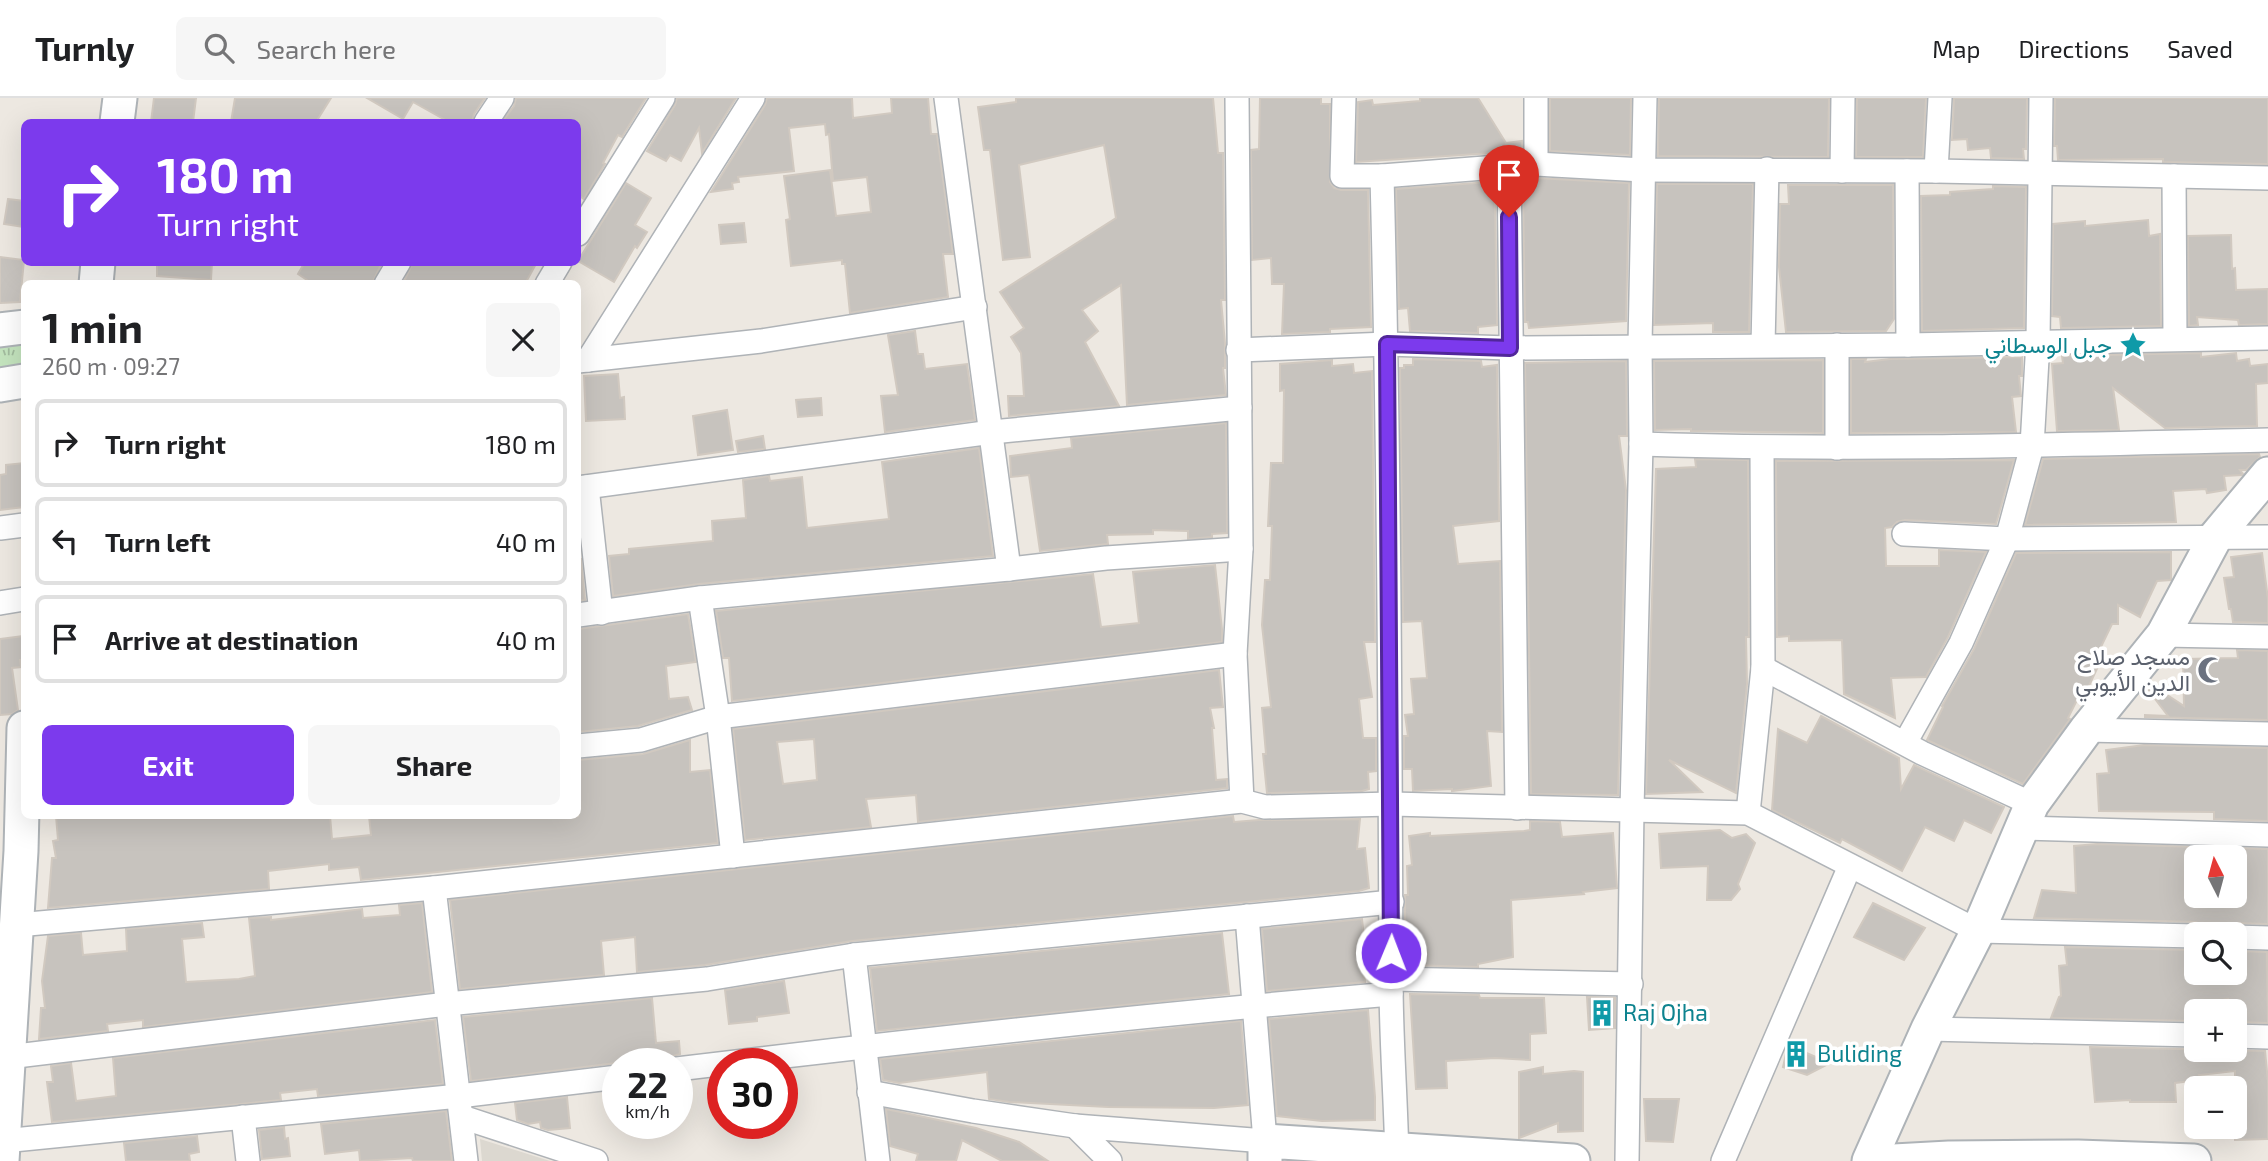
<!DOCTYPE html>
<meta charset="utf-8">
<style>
:root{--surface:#fff;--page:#f6f6f6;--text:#202124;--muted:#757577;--line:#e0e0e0;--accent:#7c3aed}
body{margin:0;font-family:"Exo 2",Vazirmatn,sans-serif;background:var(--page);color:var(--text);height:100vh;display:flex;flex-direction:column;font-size:26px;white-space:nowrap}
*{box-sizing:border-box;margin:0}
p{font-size:23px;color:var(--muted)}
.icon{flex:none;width:38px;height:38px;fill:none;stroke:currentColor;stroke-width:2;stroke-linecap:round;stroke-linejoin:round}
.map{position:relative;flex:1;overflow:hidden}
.sheet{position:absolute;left:21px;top:182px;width:560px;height:539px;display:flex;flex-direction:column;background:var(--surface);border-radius:10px;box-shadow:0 7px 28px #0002}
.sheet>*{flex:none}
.top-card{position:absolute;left:21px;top:21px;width:560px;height:147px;border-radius:10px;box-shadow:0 7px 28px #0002;background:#7c3aed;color:#fff;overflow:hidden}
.needle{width:46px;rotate:354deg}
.controls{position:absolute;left:2184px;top:747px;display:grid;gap:14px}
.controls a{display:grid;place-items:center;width:63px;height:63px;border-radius:10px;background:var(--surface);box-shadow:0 7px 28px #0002;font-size:35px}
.speed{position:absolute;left:602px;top:950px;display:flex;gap:14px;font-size:35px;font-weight:700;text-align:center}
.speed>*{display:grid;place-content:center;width:91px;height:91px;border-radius:50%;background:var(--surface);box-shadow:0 7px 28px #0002;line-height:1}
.speed small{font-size:18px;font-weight:400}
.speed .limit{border:10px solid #d22;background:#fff;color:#111}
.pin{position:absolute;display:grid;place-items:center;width:60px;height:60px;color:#fff;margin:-72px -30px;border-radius:50% 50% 50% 0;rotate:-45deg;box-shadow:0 0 7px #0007}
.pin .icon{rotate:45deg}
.me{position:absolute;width:77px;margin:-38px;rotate:1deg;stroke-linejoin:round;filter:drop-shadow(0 0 5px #0008)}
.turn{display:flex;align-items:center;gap:24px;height:147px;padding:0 21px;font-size:32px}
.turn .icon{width:91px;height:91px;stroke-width:2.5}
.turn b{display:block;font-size:49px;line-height:60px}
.round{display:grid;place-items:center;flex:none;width:74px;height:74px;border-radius:10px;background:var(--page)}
.summary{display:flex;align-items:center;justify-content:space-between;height:119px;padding:0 21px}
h1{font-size:42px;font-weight:700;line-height:52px}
.cta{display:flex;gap:14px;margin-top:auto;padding:14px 21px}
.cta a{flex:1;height:80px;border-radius:10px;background:var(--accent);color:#fff;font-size:28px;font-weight:700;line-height:80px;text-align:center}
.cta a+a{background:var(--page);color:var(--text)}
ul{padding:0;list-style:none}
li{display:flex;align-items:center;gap:21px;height:88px;margin:0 14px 10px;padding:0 7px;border:4px solid var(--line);border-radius:10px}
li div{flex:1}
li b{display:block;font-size:26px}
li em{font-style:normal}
header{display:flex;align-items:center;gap:42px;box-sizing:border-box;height:98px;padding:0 35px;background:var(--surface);border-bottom:2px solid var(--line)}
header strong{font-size:33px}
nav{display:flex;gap:38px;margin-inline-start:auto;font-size:24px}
.search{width:490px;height:63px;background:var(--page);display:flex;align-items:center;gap:18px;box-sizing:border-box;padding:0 24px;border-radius:10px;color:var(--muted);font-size:26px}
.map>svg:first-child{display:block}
.education{fill:#dcd8d0}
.grass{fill:url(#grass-tufts)}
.building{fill:#c7c3be;stroke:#d1c9c0;stroke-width:2;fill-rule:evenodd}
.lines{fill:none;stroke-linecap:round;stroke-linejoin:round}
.street-casing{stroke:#afb3b7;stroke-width:26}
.secondary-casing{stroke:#aeb3b7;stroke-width:37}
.street{stroke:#fff;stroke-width:23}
.secondary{stroke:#fff;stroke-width:33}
.route-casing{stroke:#51269a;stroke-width:18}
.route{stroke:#7c3aed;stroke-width:12}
.labels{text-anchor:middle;stroke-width:7;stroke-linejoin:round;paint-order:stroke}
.culture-label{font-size:23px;fill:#0d838f;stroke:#fff;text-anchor:start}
.worship-label{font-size:23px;fill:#5b616d;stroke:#fff;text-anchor:end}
</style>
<header>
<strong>Turnly</strong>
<div class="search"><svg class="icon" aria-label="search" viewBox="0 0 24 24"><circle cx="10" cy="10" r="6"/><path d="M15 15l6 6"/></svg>Search here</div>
<nav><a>Map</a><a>Directions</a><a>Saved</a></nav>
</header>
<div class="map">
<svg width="2268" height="1063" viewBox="0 0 2268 1063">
<defs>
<pattern id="grass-tufts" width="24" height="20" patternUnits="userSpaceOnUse" patternTransform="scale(1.75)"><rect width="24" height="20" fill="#c4e4be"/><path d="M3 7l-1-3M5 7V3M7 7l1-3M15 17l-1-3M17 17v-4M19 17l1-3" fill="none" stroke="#a2bc9e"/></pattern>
</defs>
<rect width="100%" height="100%" fill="#ede8e1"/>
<polygon class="education" points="480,1041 550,1063 482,1063"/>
<polygon class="grass" points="24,244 24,268 0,271 0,246"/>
<g class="building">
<polygon points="154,0 196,0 193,24 151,24"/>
<polygon points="235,0 331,0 316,24 231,24"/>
<polygon points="367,0 485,0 474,16 472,24 449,24 413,4 403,21"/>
<polygon points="516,0 646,0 622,39 618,37 603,65 605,66 584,101 578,97 578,24 502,24 514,8"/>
<polygon points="677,0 736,0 702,55 699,30 681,63 670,57 666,63 647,53 675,7"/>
<polygon points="767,0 852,0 853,20 892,15 891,0 928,0 931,36 937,36 953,156 943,156 948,199 850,215 845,166 842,166 842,162 791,168 786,122 790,121 784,78 830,72 836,118 871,114 867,79 833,83 829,36 826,37 825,26 789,30 794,73 738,79 739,84 732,85 733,91 711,94 765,7"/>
<polygon points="1016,0 1213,0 1218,55 1223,55 1225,202 1221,202 1225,245 1225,270 1223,270 1226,297 1127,307 1121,187 1082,212 1098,233 1085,244 1119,308 1009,318 1008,298 1024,298 1021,255 1011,239 1024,230 1000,194 1116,120 1104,47 1019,67 1030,159 1003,162 990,52 984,52 978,9 1016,4"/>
<polygon points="1260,0 1321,0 1321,6 1330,6 1330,84 1334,90 1341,92 1368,92 1371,229 1330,231 1330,234 1282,236 1284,186 1272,186 1271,160 1252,162 1251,52 1259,51"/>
<polygon points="1420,0 1478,0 1506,45 1522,43 1522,53 1356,64 1358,4 1372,2 1373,7 1420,3"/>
<polygon points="1550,0 1631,0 1630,57 1550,53"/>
<polygon points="1659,0 1829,0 1828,59 1658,58"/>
<polygon points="1857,0 1926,0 1923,59 1856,59"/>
<polygon points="1954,0 2027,0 2026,51 2023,51 2024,61 1991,60 1990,50 1968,52 1967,41 1952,42"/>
<polygon points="2055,0 2268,0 2268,66 2163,64 2163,61 2058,62 2057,48 2054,48"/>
<polygon points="1536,80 1629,85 1626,223 1529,230 1528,224 1525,224 1523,96 1526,96 1525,81"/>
<polygon points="1489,84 1491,100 1495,99 1497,227 1478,229 1478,235 1410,233 1408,210 1399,211 1396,91"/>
<polygon points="626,85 651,100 635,127 647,134 637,150 635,148 614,184 578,163"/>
<polygon points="1657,86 1753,86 1749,234 1713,234 1713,225 1654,227"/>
<polygon points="1788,87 1893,87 1894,221 1886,233 1786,234 1779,169 1780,106 1789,106"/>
<polygon points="1993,88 2026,89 2024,230 1922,233 1921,98 1950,97 1950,94 1993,91"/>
<polygon points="8,101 24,103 24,129 4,126"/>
<polygon points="2148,122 2149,138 2160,136 2161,228 2061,230 2060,219 2052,218 2053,126 2085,123 2085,128"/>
<polygon points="744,125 746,144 721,146 719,127"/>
<polygon points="2231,137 2232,171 2235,170 2236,192 2268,191 2268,226 2239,227 2238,222 2197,219 2198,227 2189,228 2188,138"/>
<polygon points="0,159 24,162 20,204 0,205"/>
<polygon points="157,164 212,164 211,182 157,178"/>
<polygon points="305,164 382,164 372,186 313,186 298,176"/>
<polygon points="413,164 537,164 525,186 403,186"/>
<polygon points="915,233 918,256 923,256 925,271 967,266 975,322 885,334 881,298 898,297 888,237"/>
<polygon points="2201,255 2201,259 2236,255 2237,263 2249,261 2250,268 2268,266 2268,285 2256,286 2257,328 2165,330 2113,290 2119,332 2057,333 2052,266 2063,265 2062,258"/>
<polygon points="2022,259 2022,278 2019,278 2021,298 2012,299 2016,334 1851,335 1851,261 1866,261 1865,264 1890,261"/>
<polygon points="1413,261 1481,263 1482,269 1497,267 1499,423 1453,428 1458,466 1500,463 1502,634 1487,633 1491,688 1452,693 1452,691 1413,693 1412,671 1404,671 1404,638 1408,638 1405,617 1414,616 1411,581 1427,580 1422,523 1403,524 1400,270 1404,270 1404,267 1413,267"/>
<polygon points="1332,262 1332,268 1353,266 1354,275 1372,273 1375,544 1364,544 1372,599 1359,601 1363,640 1376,640 1376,673 1368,674 1369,691 1362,693 1267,695 1263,656 1266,656 1262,610 1271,609 1262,527 1265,482 1270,482 1272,428 1268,428 1271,365 1283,365 1284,292 1280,293 1280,266"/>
<polygon points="1823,262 1823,335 1691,333 1691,331 1655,332 1654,263"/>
<polygon points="1626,263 1627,338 1619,338 1626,392 1618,697 1531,696 1525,265"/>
<polygon points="618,276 620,300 624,299 625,321 586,323 584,278"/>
<polygon points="821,300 822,317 798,319 796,302"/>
<polygon points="727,312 733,352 698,357 693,318"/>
<polygon points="1226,325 1227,435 1212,436 1212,439 1188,441 1188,433 1153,432 1153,436 1107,437 1108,446 1040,453 1029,377 1011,379 1010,358 1072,350 1071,340"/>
<polygon points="763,338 765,351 738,354 736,343"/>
<polygon points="979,350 993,458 699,486 613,498 609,458 629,456 629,451 713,443 712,423 746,420 743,382 769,378 770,383 802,379 807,430 889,421 882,364"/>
<polygon points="2259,356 2260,359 2246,372 2240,372 2243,376 2242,377 2224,378 2226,392 2207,395 2206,391 2173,393 2176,424 2025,427 2043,361"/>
<polygon points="1695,361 1748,362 1749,539 1746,539 1747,586 1736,695 1669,662 1702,694 1646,696 1656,371 1696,369"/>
<polygon points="2014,362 1996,426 1905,422 1897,424 1892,429 1885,430 1886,468 1939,468 1939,452 1986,454 1948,539 1926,579 1891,580 1895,620 1844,596 1842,542 1789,543 1789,538 1777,539 1776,363"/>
<polygon points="24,365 24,409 0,412 0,377 6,376 6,367"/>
<polygon points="2171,454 2171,482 2157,483 2140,519 2118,507 2118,526 2112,526 2098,555 2103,558 2088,590 2084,588 2068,620 2070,621 2023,686 1927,642 1943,609 1942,608 1974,551 2016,455"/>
<polygon points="2262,455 2268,501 2268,525 2233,524 2231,511 2229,511 2224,480 2234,479 2231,459"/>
<polygon points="581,461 585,502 578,503 578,462"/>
<polygon points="1215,467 1222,531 1222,544 732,603 729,560 723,560 716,513 1093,476 1101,529 1139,525 1133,474"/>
<polygon points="688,516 696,564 666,568 669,601 688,599 692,612 638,628 578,634 578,531"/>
<polygon points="24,538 24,562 20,562 21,569 12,570 18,612 12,616 0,617 0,541"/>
<polygon points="2237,552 2268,553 2268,622 2145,619 2145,617 2168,618 2146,589 2149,585 2184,608 2183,561 2238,560"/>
<path d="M1219,572l4,37 -13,1 4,20h-2l4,52 11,-1v9l-309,34 -2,-27 -50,4 5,28 -126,13 -12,-111zM814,641l3,41 -34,4 -6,-42z"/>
<polygon points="1821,618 1899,660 1901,691 1914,667 2004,709 1991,735 1964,722 1954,743 1925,729 1902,773 1842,741 1840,745 1772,712 1778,631 1807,645"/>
<polygon points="690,642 690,674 710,672 718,745 361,782 359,769 329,772 329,766 268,773 269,791 48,810 52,760 56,760 53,743 58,742 56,718 330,718 332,741 371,737 369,718 578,718 578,662 643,656"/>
<polygon points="2144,647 2268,650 2268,723 2214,721 2214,714 2099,713 2097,676 2109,675 2106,652"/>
<polygon points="1233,718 1234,724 1259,722 1360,721 1357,751 1365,750 1369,790 1359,793 852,843 705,867 637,874 635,839 601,843 604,877 460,891 450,802"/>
<polygon points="1530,723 1560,724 1562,739 1613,735 1617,790 1583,794 1584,796 1511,802 1513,859 1478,866 1478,869 1408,867 1405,838 1405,797 1408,797 1407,768 1412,767 1409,738 1430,735 1430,738 1524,733 1530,732"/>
<polygon points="1720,732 1732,740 1746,736 1755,745 1738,786 1740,791 1731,802 1707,802 1708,768 1661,770 1659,736"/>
<path d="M2097,746l171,5v75l-33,-1 -9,4 -18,2 -12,-7 -162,-4 8,-28 34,3 -2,-47zM2196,760h39v38h-39z"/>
<polygon points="422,805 432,894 143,929 143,922 107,926 108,933 39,941 41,910 45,910 42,883 48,838 81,835 83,857 127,853 126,831 202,825 204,839 182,841 186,884 239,881 255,878 249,820 271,819 271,822 362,811 363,820 400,817 399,807"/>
<polygon points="1873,805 1925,830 1904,862 1854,839"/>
<polygon points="1362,821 1365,848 1361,849 1365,884 1267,893 1262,831"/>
<polygon points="1222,835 1229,896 877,933 870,870"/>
<polygon points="2065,849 2193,852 2196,875 2235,875 2235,853 2267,854 2268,925 2235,924 2235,914 2230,914 2228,901 2196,907 2196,923 2051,920 2059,899 2061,898 2059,868 2067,867"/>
<polygon points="784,883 789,915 757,919 757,923 729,926 725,892"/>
<polygon points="1410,896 1479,897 1480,900 1544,900 1546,935 1530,936 1530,962 1495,960 1446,963 1447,990 1416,991"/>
<polygon points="1587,899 1615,900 1615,930 1589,932"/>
<polygon points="652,900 656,945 679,943 680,956 669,959 664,966 616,965 471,983 463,919"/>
<polygon points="1368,912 1375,999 1375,1022 1322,1023 1277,1018 1269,921"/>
<polygon points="435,922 443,986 318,998 317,991 280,995 281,1002 52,1024 47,984 53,984 51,968 71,965 76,1003 116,998 113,960"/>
<polygon points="1241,923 1248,1007 1214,1010 1108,1009 1009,1004 989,1001 987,974 899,985 883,982 880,961"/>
<polygon points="1788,947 1830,965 1807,977 1783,969"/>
<polygon points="2090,949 2265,953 2268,983 2268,1041 2235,1042 2235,973 2199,977 2200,982 2175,985 2176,1004 2130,1004 2130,1002 2095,1004"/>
<polygon points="1543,969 1543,976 1574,973 1583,974 1583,1033 1558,1034 1558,1025 1519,1040 1519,974"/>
<polygon points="567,999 570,1030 548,1032 541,1030 540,1024 528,1026 517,1022 515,1005"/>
<polygon points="1644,1001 1679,1001 1673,1044 1646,1043"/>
<polygon points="886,1011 976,1030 1019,1044 1048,1063 1002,1063 962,1042 956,1063 916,1063 918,1056 890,1048"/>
<polygon points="446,1013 452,1063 413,1063 412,1060 360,1063 359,1052 325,1056 321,1026"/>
<polygon points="284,1029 285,1041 288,1040 290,1058 262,1061 259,1032"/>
<polygon points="197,1038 199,1054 189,1056 190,1063 126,1063 124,1045"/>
</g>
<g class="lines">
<defs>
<g id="street">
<polyline points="946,0 1009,471"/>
<polyline points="1237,0 1241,451 1235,556 1242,703"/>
<polyline points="1344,0 1342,78 1382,78 1536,66 1643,72 1936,73 2268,80"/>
<polyline points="1536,0 1536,66"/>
<polyline points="486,24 502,0"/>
<polyline points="1509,67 1517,710"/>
<polyline points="1842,73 1843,0"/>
<polyline points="1907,73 1908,247"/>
<polyline points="1936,73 1940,0"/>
<path d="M1382,78c7,268 8,537 9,805 0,60 5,120 6,180"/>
<polyline points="2174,78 2175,241"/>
<polyline points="578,136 663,0"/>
<polyline points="386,186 399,164"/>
<polyline points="547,186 560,164"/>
<polyline points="1763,247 1767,71"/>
<polyline points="1837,247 1837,350"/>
<polyline points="1238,252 1387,246 1509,250 1908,247 2268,240"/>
<polyline points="588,262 753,0"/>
<polyline points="578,263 761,243 975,209"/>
<path d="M1641,346c209,7 418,1 627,-4"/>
<polyline points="587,389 601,515"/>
<polyline points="578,390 992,334 1240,310"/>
<polyline points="0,430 24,427"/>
<polyline points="1904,436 2007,441 2268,439"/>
<polyline points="700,500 718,619 733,758"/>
<polyline points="0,505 24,501"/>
<polyline points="578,517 700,500 1009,471 1106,460 1241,451"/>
<polyline points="2163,537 2268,539"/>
<polyline points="1763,570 1922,655 2032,706"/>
<polyline points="2086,632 2268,636"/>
<polyline points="1905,645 1961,545 2007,441 2032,348 2038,243 2041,0"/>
<polyline points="578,648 641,642 718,619 1235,556"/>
<polyline points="1748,715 1763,570 1762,350"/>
<polyline points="2020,730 2268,737"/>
<polyline points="434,790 466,1063"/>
<polyline points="17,827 434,790 1242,703 1265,709 1392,706 1748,715 1978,833 2196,838"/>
<polyline points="2235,839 2268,840"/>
<polyline points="854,857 878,1063"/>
<polyline points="1391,881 1631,886"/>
<polyline points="1928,931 2196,937"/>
<polyline points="2235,938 2268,939"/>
<polyline points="8,959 447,906 707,881 854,857 1392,804"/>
<path d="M677,971c238,-29 475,-55 714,-75"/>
<polyline points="869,994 973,1013 1075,1028"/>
<polyline points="243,1019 248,1063"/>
<polyline points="462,1019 596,1063"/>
<polyline points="3,1043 459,998 618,979"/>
<polyline points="1110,1063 1075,1028 1265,1043 1247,818"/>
<polyline points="1627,1063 1632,711 1641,346 1640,247 1645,0"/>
<polyline points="1723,1063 1850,768"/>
</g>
<g id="secondary">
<polyline points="117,24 120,0"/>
<polyline points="96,186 98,164"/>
<polyline points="0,232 24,229"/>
<polyline points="0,287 24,283"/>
<polyline points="2,1063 21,753 24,630"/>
<polyline points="1265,1063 1265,1043 1573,1063"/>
<polyline points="1869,1063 1928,931 1978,833 2032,706 2086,632 2163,537 2216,438 2268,376"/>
<polyline points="1894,1063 1949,1060 2078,1059 2194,1063"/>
</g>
</defs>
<use href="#street" class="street-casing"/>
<use href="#secondary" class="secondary-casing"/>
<use href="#street" class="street"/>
<use href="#secondary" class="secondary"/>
</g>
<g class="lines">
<defs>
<polyline id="route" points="1391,855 1387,246 1510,250 1509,119"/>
</defs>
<use href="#route" class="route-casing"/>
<use href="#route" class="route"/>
</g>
<defs>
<symbol id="sight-bare" viewBox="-9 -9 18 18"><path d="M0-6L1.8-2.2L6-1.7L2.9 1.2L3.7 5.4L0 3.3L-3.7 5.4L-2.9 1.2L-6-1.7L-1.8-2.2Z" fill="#0f9aa8" stroke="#fff" stroke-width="2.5" paint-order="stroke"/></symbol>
<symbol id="mosque-bare" viewBox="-9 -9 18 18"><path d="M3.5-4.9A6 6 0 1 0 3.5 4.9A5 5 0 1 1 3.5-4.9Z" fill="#6b7280" stroke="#fff" stroke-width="2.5" paint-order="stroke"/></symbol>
<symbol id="building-bare" viewBox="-9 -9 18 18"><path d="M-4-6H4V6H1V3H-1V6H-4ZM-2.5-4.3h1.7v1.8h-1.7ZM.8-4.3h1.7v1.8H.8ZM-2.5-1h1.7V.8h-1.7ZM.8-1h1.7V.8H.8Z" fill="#0f9aa8" stroke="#fff" stroke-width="2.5" paint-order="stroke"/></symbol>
</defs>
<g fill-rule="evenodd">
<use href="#sight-bare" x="2114" y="228" width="38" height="38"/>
<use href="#mosque-bare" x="2192" y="553" width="38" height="38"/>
<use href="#building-bare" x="1583" y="896" width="38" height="38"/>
<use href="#building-bare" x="1777" y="937" width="38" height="38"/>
</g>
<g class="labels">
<g class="culture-label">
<text x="2112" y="255" text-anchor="end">جبل الوسطاني</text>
<text x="1623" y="923">Raj Ojha</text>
<text x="1817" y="964">Buliding</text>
</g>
<g class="worship-label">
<text x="2190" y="567">مسجد صلاح<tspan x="2190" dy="26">الدين الأيوبي</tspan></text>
</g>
</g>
</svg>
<div class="controls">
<a><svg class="needle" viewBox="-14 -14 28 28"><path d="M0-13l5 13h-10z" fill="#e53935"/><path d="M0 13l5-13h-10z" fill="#757577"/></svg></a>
<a><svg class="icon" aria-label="search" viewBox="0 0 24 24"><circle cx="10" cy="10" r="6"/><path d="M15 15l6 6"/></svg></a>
<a>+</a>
<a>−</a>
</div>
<div class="speed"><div>22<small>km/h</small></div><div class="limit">30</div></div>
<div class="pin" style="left:1509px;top:119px;background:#d93025"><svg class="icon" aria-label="arrive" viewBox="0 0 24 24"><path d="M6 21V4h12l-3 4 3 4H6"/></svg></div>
<svg class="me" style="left:1391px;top:855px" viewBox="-20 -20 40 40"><circle r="17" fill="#7c3aed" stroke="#fff" stroke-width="3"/><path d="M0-11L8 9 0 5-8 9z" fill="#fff"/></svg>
<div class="top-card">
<div class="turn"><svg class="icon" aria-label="right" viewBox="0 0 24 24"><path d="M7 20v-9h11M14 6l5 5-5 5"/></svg><div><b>180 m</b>Turn right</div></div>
</div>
<section class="sheet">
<div class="summary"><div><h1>1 min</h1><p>260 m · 09:27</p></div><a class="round"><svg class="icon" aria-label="close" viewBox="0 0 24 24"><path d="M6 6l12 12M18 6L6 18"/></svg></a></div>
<ul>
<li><svg class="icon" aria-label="right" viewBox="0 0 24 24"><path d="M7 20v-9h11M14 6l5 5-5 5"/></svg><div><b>Turn right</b></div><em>180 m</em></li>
<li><svg class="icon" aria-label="left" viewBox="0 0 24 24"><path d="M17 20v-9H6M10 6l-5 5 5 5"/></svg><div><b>Turn left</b></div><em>40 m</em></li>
<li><svg class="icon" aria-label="arrive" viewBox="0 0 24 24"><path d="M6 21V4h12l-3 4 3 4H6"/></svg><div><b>Arrive at destination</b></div><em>40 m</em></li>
</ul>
<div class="cta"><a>Exit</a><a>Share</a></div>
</section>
</div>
